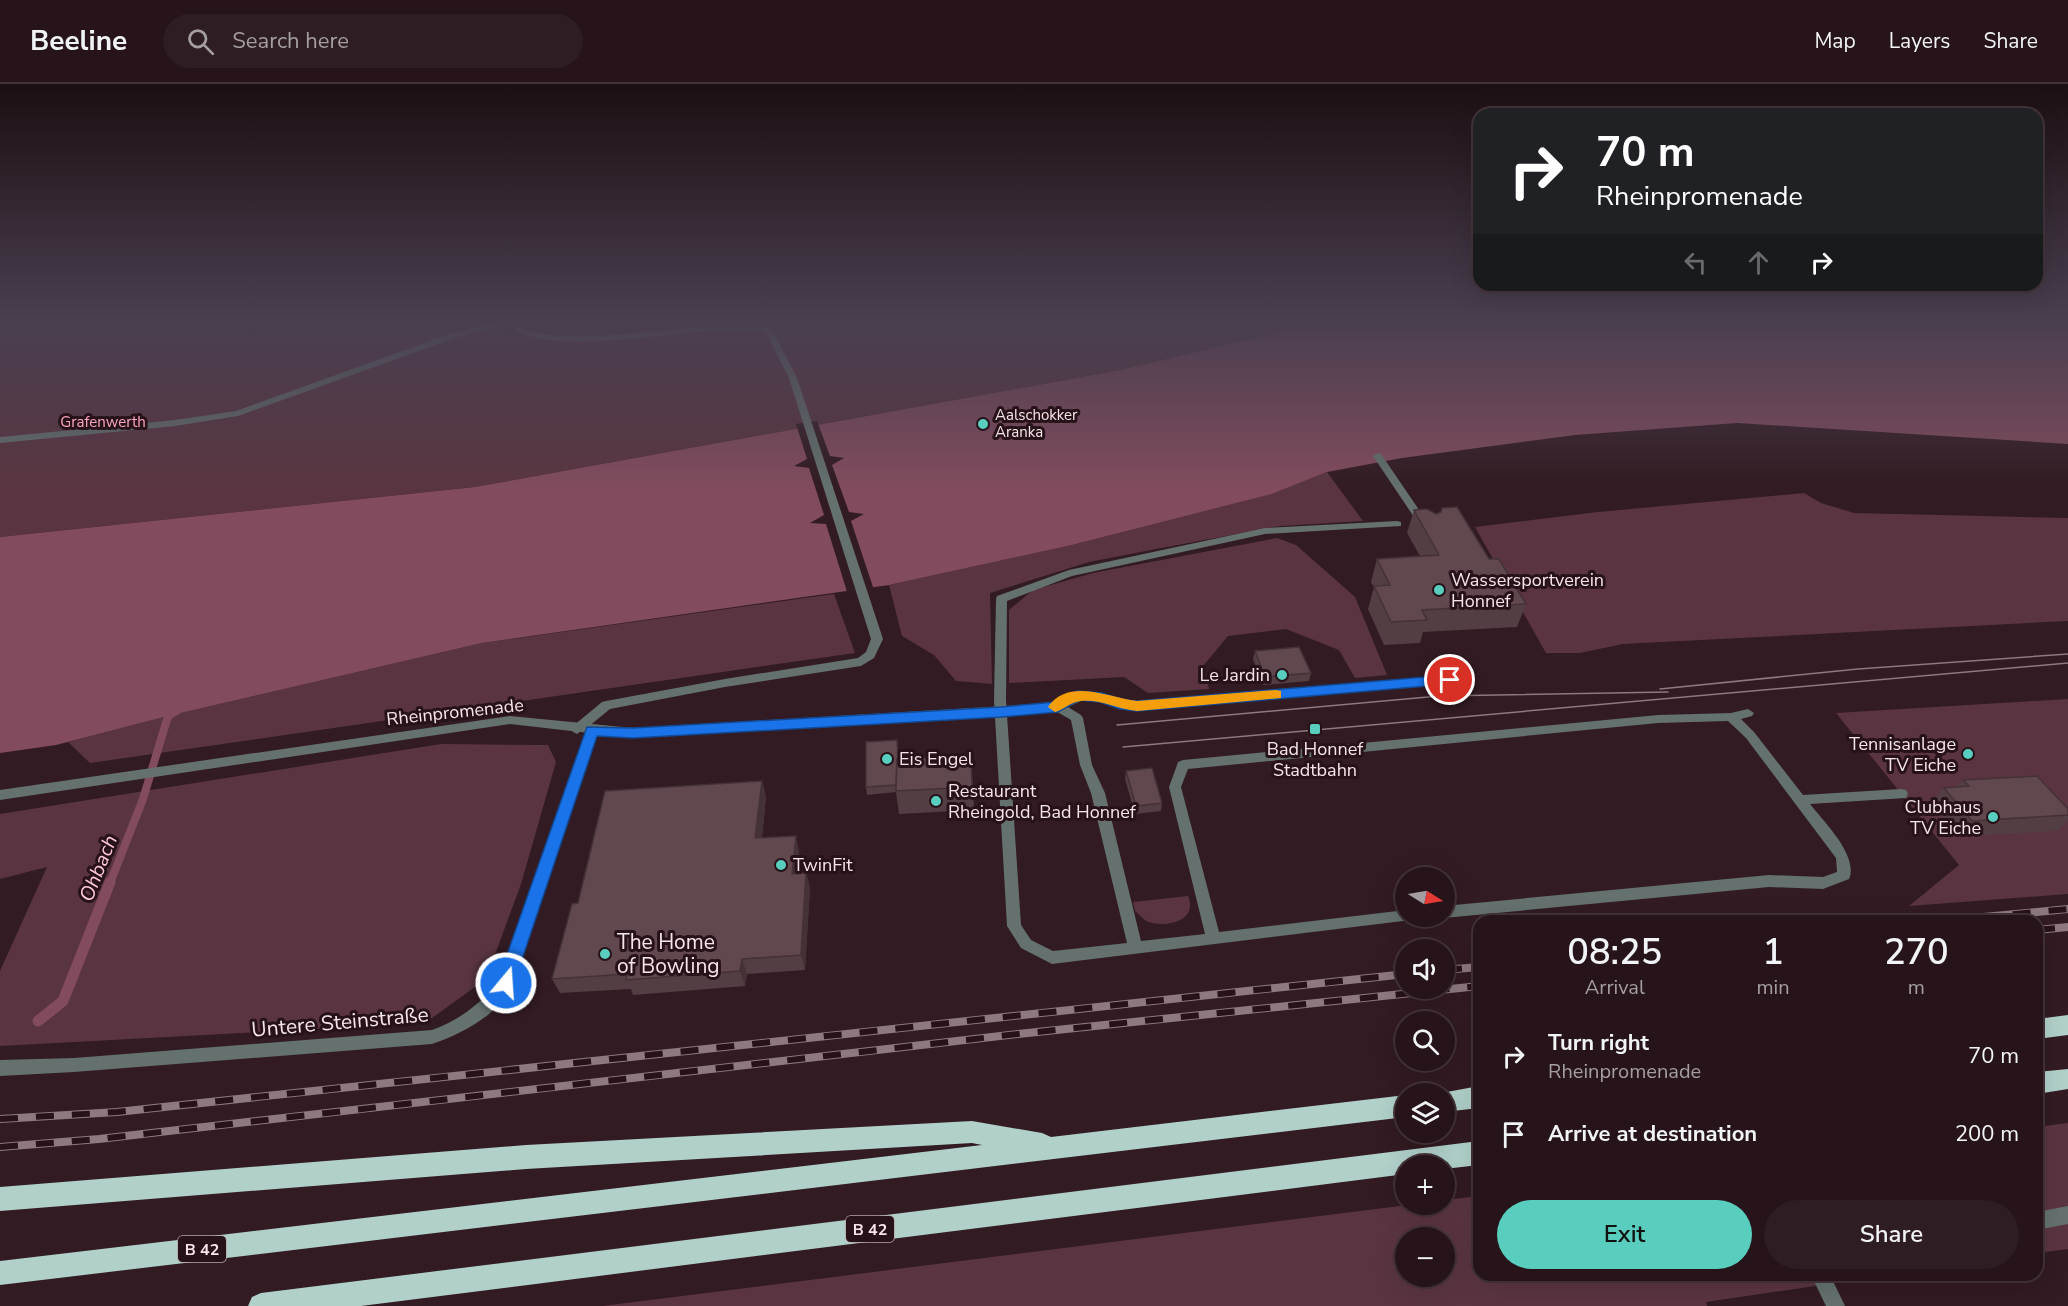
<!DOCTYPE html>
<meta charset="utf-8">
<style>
:root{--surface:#26141a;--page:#2e1d23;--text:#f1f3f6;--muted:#a49ea2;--line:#423339;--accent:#59cebe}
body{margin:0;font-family:"Nunito Sans",sans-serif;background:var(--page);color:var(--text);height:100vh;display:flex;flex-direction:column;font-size:22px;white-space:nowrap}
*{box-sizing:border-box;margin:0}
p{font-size:20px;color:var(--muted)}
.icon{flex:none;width:33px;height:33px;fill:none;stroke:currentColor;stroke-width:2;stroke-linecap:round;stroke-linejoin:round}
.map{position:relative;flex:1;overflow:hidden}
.details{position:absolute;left:1473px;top:831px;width:570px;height:366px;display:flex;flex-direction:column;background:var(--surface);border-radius:18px;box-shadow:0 6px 24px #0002,0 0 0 2px var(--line)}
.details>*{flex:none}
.guide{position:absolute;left:1473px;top:24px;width:570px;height:183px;border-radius:18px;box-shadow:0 6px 24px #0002,0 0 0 2px var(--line);background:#202124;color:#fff;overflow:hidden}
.needle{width:39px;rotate:101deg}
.fabs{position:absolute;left:1395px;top:783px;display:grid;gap:12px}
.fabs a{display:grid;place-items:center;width:60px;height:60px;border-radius:50%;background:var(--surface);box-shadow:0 6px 24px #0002,0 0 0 2px var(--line);font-size:30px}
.pin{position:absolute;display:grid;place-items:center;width:51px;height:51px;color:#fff;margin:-26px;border:3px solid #fff;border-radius:50%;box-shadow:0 2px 6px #0007}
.me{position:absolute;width:66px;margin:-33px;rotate:18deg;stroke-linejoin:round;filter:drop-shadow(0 0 4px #0008)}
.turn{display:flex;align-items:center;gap:21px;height:126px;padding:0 24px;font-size:27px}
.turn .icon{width:78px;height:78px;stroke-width:2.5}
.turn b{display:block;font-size:42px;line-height:51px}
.lanes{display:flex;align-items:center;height:57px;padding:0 24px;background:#0003;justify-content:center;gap:30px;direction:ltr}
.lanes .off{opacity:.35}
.eta{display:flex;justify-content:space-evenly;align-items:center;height:102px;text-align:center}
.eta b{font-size:36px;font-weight:600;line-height:42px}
.cta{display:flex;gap:12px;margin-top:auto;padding:12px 24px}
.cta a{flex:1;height:69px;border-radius:36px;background:var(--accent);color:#111;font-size:24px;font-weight:600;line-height:69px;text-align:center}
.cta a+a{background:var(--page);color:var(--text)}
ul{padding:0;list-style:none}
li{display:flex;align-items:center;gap:18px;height:78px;padding:0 24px}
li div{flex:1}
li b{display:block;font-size:22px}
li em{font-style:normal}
header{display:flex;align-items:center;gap:36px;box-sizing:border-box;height:84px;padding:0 30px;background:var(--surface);border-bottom:2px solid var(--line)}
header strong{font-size:28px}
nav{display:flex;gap:33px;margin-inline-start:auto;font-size:21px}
.search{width:420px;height:54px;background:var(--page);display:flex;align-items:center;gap:15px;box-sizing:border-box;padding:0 21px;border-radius:33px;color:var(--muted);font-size:22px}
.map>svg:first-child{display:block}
.green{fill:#5a3541;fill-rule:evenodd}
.water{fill:#824c5e}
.pier{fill:#321b22}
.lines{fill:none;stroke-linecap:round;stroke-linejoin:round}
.stream-far1{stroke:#824c5e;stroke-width:8}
.stream{stroke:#824c5e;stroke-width:11}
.service{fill:#64716f;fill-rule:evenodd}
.minor{fill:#64716f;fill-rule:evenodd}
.trunk{fill:#b1d0ca;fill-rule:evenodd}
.tram{stroke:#8d797f;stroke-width:1.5}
.rail-casing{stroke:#8d797f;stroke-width:8}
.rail{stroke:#271219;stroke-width:6;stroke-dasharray:18;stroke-linecap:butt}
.wall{fill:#533e44}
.shaded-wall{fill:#443237}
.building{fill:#61484f;stroke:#443237;stroke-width:1.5}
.route{fill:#1a73e8;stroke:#114b97;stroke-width:1.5}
.slow{fill:#f59e0b}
.poi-dot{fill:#59cebe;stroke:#271219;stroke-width:2}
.labels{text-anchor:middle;stroke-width:6;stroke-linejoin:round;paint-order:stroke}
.far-poi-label{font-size:15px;fill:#f5e5e9;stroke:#271219;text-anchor:start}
.far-park-label{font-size:15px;fill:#fca7c1;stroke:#271219}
.shield{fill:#271219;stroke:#b7a6ab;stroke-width:1.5}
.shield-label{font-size:16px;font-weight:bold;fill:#f5e5e9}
.poi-label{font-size:18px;fill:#f5e5e9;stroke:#271219;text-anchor:start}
.street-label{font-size:18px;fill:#f5e5e9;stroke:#271219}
.water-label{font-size:20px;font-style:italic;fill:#fdc8d7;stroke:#271219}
.near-poi-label{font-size:21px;fill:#f5e5e9;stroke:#271219;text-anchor:start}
.near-street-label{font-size:21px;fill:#f5e5e9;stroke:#271219}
</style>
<header>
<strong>Beeline</strong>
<div class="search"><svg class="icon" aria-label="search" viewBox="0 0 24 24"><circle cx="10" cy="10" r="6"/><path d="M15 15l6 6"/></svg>Search here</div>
<nav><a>Map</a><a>Layers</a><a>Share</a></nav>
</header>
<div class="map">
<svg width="2068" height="1222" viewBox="0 0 2068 1222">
<rect width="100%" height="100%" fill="#321b22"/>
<g class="green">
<polygon points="0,236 1375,236 1290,246 1115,287 475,403 0,453"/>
<polygon points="1327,388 1363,437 1280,442 1156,465 1089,478 990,509 992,600 956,597 934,571 902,552 889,501 1072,461 1272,410"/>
<polygon points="1804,409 1821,419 1854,429 2068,434 2068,537 1623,560 1580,569 1546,569 1475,443 1598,428"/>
<polygon points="1277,454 1296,461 1355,513 1387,591 1355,594 1339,566 1286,545 1228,552 1203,582 1209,605 1148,609 1124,593 1009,599 1009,526 1033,506 1093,489"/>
<polygon points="834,510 855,569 90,679 68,658 168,632 482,559"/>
<polygon points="2068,615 2068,810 1909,822 1959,781 1836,629"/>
<polygon points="441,660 548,661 556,678 521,800 486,895 425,939 0,962 0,887 47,783 0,795 0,730"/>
<path d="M1188,812c11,25 -23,33 -42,25l-11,-10 -2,-9z"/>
<polygon points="2068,1039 2068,1165 2037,1169 2037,1043"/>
<path d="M1479,1112v79h410l-183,27 1,4h-1105l806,-101 36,-1 1,-4zM1406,1154h38v38h-38z"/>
</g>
<polygon class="water" points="1375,236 2068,236 2068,360 1737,339 1575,351 1402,374 1327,388 1272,410 1072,461 889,501 482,559 168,632 56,661 0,669 0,453 475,403 1115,287 1290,246"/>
<polygon class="pier" points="817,337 830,372 844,374 832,381 849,428 864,430 851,437 874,506 848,511 826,440 810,439 824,431 809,384 794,382 807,375 796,340"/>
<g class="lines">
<polyline class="stream-far1" points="110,799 143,715 168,632 178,626"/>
<polyline class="stream" points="38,937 63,917 110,798"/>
<g class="service">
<path d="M504,236h13c3,4 6,7 10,9 39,17 131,0 175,-2 20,-2 40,-1 60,0l-3,-7h8l30,58 86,261 -9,19 -13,8 -136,21 -115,22 -22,18h8l2,3 -84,253c-16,32 -50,50 -82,61l-358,28 -74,4v-16l74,-2 358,-28c28,-10 49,-27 68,-50l87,-253 -10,7 -4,-2 -2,-3 2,-3 29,-24 4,-1 119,-22 133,-21 8,-6 5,-13 -82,-261 -24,-47c-22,0 -43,-1 -65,1 -45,3 -139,19 -179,1 -4,-2 -7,-7 -10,-10l-56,15 -217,78 -63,10 -175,17v-6l175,-17 61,-9 213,-77z"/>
<polygon points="1378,369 1381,370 1428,439 1427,441 1419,441 1418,439 1373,372"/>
<path d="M1397,437l4,1v4l-136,8 -193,42 -65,25 -1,99 15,225 10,15 22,11 74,-8 -36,-150 -11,-28 -9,-45 -17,-10 -2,-3c21,-27 59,-10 86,-5l312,-26 6,4 -6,4 -312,26 -49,-10 -8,1 -13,6 13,8 2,3 9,47 13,28 36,148 64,-7 -36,-147 8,-22 1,-3 5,-2 475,-45 73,-2 17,-4 6,4 -2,3 -11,3 13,13 49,63 98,-6 5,1 2,4 -2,4 -96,6c14,18 49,52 39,75l-26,10 -54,-2 -325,31 -4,-2h4v-10l325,-31 54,2 14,-5 -1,-14 -90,-120 -18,-17 -70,2 -470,46 -7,18 38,145 187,-22v6h7l-2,4 -359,44 -31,-16 -14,-22 -13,-226 2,-101 1,-3 72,-26 196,-42z"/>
<polygon points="2068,1122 2068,1140 2037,1146 2037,1128"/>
</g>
<g class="minor">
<polygon points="1058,619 1064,623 1058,627 633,654 510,640 0,716 0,706 510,632 633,644"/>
<polygon points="1811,1191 1830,1191 1845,1222 1826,1222"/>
</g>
<g class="trunk">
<polygon points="2068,931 2068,951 2037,955 2037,935"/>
<polygon points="2068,985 2068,1005 2037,1010 2037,988"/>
<polygon points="1479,1002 1479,1024 1444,1028 1444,1010 1436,1010"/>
<polygon points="1406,1011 1406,1033 0,1201 0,1177 982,1061 972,1059 526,1085 0,1127 0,1103 526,1061 972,1037 1042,1049 1051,1053"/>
<polygon points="1479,1057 1479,1081 1444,1085 1444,1082 1406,1082 1406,1090 361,1222 248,1222 252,1213 261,1209"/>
</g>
<g class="tram">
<polyline points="1660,605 1858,585 2068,570"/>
<polyline points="1117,641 1439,612 1668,608"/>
<polyline points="1123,663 2068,579"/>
</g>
<defs>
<g id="rail">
<polyline points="1941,837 2068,825"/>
<polyline points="2037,846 2068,843"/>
<polyline points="1444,886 1479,883"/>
<polyline points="0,1035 117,1028 1406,890"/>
<polyline points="0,1063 99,1055 1018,950 1479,902"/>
</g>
</defs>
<use href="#rail" class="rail-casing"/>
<use href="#rail" class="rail"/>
</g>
<g class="wall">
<polygon points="1414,426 1489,475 1526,520 1517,543 1423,548 1420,559 1384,561 1368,525 1374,503 1371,498 1377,475 1420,472 1407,449"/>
<polygon points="1255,567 1311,589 1309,597 1263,601 1253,575"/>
<polygon points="897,656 898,674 971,671 974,726 899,730 896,708 867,711 866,703"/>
<polygon points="1126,687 1162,719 1161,727 1135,730 1125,695"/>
<polygon points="1963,696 2068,725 2068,736 2057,747 1957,752 1930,719 1944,704 1956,703"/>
<polygon points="762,697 766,713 762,754 799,767 797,789 806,789 810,804 805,886 747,890 745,902 633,911 631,905 560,909 552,895"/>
</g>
<g class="shaded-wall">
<polygon points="762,697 766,713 760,770 755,754"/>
<polygon points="796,752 799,767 796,805 792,790"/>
<polygon points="806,789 810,804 805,886 801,871"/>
<polygon points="742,875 747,890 745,902 740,887"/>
</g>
<g class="building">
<polygon points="1457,423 1489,475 1499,475 1526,520 1422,526 1427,536 1391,538 1374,502 1390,501 1377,475 1439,471 1414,426 1427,425 1436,430 1441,428 1442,424"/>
<polygon points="1299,563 1311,589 1265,593 1255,567"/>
<polygon points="897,656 898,675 897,675 896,701 866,703 866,658"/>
<polygon points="971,671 972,703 896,707 897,675"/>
<polygon points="1152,684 1162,719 1136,722 1126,687"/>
<polygon points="2037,692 2068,725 2068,731 1972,737 1944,704 1969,702 1963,696"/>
<polygon points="762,697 755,754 796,752 792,790 806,789 801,871 742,875 740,887 626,896 627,890 552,895 572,820 578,819 605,707"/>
</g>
<linearGradient id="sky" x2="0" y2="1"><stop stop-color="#1c0f13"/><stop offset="0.58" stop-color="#493f4f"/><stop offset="1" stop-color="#493f4f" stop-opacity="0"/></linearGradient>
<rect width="2068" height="407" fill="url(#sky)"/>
<polygon class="route" points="1450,591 1456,596 1450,600 1137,627 1120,625 1100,618 1079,616 1058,628 1001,633 633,654 597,652 514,899 512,904 506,907 500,904 497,899 587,643 633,644 1001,623 1055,618 1077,607 1102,609 1122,616 1137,617"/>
<path class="slow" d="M1276,606l5,1v7l-144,13c-19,-2 -37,-12 -56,-10 -9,0 -18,9 -26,11l-7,-5c21,-30 61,-9 89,-6z"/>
<g class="poi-dot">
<circle cx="983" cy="340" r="6"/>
<circle cx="1439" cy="506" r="6"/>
<circle cx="1282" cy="591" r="6"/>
<rect x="1309" y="639" width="12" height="12" rx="3"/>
<circle cx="1968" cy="670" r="6"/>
<circle cx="887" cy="675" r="6"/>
<circle cx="936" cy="717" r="6"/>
<circle cx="1993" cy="733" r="6"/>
<circle cx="781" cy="781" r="6"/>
<circle cx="605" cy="870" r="6"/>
</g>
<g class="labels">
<g class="far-poi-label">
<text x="995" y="336">Aalschokker<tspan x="995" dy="17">Aranka</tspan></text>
</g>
<g class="far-park-label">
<text x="103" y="343">Grafenwerth</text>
</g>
<g class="shield">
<rect x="846" y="1132" width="48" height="26" rx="4.5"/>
<rect x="178" y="1152" width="48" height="26" rx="4.5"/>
</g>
<g class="shield-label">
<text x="870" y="1151">B 42</text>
<text x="202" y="1171">B 42</text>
</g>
<g class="poi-label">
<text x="1451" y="502">Wassersportverein<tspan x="1451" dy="21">Honnef</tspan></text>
<text x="1270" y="597" text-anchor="end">Le Jardin</text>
<text x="1956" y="666" text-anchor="end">Tennisanlage<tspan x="1956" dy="21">TV Eiche</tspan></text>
<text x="1315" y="671" text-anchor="middle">Bad Honnef<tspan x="1315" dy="21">Stadtbahn</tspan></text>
<text x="899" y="681">Eis Engel</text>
<text x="948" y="713">Restaurant<tspan x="948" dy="21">Rheingold, Bad Honnef</tspan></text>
<text x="1981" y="729" text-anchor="end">Clubhaus<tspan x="1981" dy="21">TV Eiche</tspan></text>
<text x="793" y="787">TwinFit</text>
</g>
<g class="street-label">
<text transform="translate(455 628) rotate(-6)" y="6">Rheinpromenade</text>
</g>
<g class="water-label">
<text transform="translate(98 784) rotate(-68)" y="7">Ohbach</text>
</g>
<g class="near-poi-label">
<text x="617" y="865">The Home<tspan x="617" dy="24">of Bowling</tspan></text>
</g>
<g class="near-street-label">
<text transform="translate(340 938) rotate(-5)" y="7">Untere Steinstraße</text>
</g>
</g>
</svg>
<div class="fabs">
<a><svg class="needle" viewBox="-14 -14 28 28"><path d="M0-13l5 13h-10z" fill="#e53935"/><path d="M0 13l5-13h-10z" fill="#a49ea2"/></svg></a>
<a><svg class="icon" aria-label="sound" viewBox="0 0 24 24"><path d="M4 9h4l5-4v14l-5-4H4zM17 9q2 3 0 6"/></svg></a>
<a><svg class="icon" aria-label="search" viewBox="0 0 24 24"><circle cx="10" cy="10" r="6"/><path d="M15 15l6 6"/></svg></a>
<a><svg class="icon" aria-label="layers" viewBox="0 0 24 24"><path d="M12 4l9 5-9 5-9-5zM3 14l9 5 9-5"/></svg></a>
<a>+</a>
<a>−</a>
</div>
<div class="pin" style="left:1450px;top:596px;background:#d93025"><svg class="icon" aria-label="arrive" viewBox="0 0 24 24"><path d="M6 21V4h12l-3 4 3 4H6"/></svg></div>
<svg class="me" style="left:506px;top:899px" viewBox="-20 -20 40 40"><circle r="17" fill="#1a73e8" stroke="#fff" stroke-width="3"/><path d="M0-11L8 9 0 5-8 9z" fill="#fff"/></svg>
<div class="guide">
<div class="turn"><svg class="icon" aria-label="right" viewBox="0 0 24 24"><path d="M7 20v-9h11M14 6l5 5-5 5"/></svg><div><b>70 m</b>Rheinpromenade</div></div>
<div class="lanes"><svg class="icon off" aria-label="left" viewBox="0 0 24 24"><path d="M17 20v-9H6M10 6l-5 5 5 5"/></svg><svg class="icon off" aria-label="ahead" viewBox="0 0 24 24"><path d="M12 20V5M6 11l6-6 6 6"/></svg><svg class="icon" aria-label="right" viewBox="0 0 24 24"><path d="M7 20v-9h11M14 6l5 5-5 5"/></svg></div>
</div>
<section class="details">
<div class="eta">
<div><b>08:25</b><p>Arrival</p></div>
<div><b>1</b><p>min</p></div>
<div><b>270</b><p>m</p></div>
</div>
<ul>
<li><svg class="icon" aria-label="right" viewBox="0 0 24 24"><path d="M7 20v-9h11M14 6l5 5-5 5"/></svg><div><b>Turn right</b><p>Rheinpromenade</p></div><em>70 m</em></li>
<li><svg class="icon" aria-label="arrive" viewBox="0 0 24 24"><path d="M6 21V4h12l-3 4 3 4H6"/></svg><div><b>Arrive at destination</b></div><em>200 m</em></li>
</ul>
<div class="cta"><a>Exit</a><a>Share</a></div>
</section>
</div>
